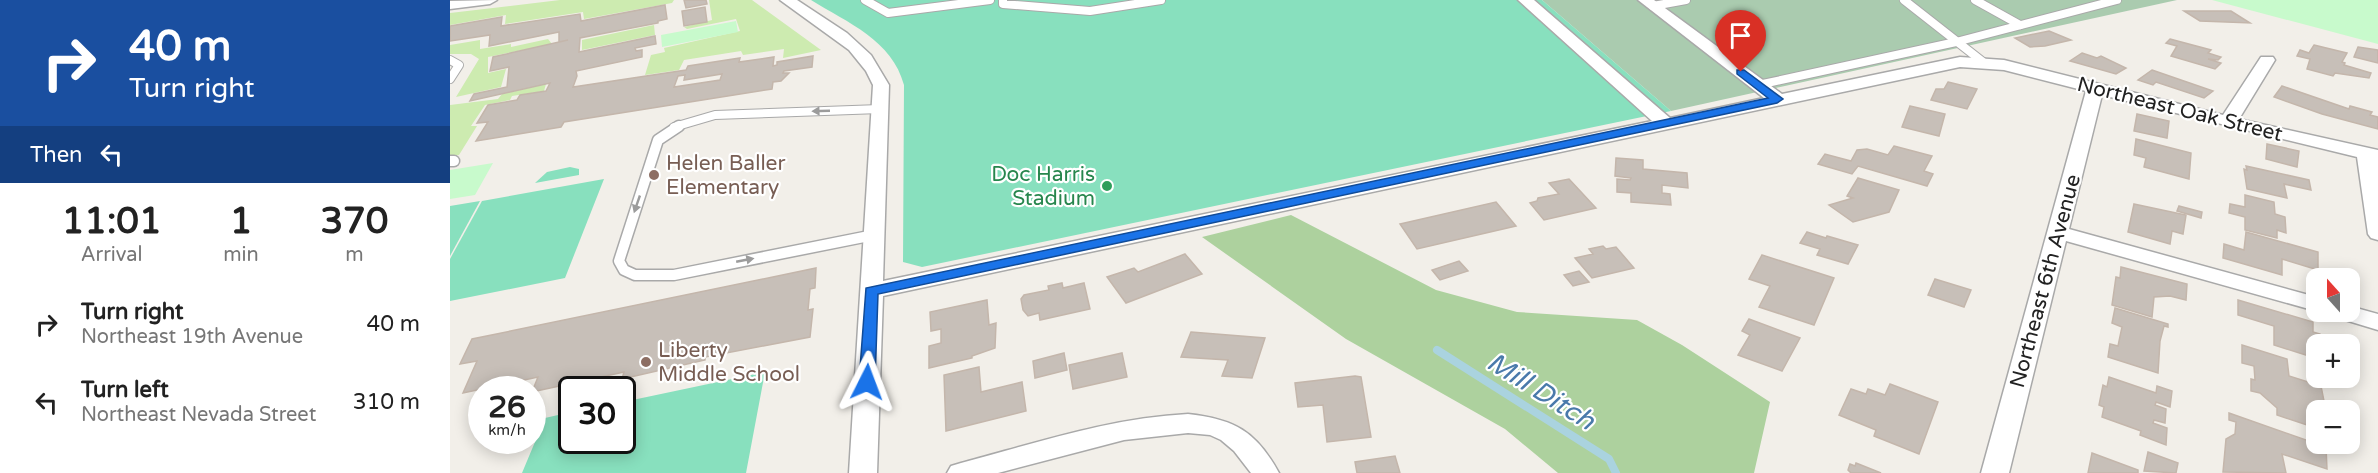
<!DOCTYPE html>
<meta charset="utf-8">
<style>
:root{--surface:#fff;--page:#f2f2f2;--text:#222;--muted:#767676}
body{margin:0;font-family:"Varela Round",sans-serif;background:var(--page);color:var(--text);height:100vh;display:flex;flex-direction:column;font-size:22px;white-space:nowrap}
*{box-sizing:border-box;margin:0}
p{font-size:20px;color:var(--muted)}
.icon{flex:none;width:33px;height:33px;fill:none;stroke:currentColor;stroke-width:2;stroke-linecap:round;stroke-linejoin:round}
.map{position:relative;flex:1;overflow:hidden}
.details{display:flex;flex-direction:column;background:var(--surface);width:450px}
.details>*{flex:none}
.hud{background:#1a4fa0;color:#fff;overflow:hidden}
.needle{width:39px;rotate:339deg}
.buttons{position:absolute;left:1856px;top:268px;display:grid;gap:12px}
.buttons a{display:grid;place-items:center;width:54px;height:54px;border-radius:12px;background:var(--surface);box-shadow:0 3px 15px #0003;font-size:30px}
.speed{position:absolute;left:18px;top:376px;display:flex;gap:12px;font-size:30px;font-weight:700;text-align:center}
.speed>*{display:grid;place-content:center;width:78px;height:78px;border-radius:50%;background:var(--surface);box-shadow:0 3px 15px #0003;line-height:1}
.speed small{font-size:15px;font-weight:400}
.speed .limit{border:3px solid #111;border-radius:9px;background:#fff;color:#111}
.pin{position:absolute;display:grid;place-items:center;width:51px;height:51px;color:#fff;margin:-62px -26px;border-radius:50% 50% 50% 0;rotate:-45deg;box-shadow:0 0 6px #0007}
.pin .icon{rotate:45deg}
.me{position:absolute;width:66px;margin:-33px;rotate:3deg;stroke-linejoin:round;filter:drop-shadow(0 0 4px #0008)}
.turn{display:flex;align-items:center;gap:21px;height:126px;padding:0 30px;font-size:27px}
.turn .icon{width:78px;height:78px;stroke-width:2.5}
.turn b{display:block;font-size:42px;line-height:51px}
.then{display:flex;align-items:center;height:57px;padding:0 30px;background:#0003;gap:12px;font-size:22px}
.eta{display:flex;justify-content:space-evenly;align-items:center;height:102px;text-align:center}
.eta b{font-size:36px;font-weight:700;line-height:42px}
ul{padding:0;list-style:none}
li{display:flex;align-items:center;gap:18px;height:78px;padding:0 30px}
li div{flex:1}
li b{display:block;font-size:22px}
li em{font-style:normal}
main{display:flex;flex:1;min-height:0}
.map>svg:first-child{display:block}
.grass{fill:#cdebb0}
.forest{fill:#add19e}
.cemetery{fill:#aacbaf}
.park{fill:#c8facc}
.pitch{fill:#88e0be}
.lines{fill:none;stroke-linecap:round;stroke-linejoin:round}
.stream{stroke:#aad3df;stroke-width:8}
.building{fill:#c7bfb8;stroke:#c4b6ab;stroke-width:1.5;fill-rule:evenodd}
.lane-far1-casing{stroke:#a9a9a9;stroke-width:10}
.lane-casing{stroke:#a9a9a9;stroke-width:13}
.street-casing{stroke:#a9a9a9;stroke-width:3}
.lane-far1{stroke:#fff;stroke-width:8}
.lane{stroke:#fff;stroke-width:10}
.street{fill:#fff;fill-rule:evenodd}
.oneway{fill:#9c9c9c}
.route{fill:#1a73e8;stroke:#114b97;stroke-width:1.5}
.education-dot{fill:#8d6e63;stroke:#fff;stroke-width:2}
.leisure-dot{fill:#2e9e5b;stroke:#fff;stroke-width:2}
.labels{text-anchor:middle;stroke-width:4.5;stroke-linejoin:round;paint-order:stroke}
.street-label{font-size:21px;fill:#222;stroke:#fff}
.education-label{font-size:21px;fill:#785e54;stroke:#fff;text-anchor:start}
.leisure-label{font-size:21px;fill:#27864d;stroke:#fff;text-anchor:end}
.near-water-label{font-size:27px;font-style:italic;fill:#4a7aab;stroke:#fff}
</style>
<main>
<section class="details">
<div class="hud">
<div class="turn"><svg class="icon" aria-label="right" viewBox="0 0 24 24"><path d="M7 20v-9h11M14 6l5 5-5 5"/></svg><div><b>40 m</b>Turn right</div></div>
<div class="then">Then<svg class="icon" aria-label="left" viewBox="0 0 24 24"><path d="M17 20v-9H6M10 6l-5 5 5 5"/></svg></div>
</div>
<div class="eta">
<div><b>11:01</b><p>Arrival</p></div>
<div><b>1</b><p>min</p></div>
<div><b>370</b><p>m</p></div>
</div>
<ul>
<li><svg class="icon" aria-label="right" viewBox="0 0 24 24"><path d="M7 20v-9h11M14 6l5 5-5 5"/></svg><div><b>Turn right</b><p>Northeast 19th Avenue</p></div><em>40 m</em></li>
<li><svg class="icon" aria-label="left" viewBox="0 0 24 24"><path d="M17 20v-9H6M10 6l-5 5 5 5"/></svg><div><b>Turn left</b><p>Northeast Nevada Street</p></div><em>310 m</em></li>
</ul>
</section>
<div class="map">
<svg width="1928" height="473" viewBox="0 0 1928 473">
<rect width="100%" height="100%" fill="#f2efe9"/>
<g class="grass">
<polygon points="110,0 224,0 222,3 134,19 133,12 55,24 56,15 0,25 0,13"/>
<polygon points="259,0 302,0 371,50 333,58 334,49 293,55 291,51 234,60 229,70 195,75 201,55 215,52 214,48 290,31 286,19 237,29 234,27 262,20"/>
<polygon points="204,25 205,35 132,50 132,40"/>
<polygon points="98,39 102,44 38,57 38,73 56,69 51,87 6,97 29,59 21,54 0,54 0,45 30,40 30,49 61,44 61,47"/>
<polygon points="96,84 94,91 62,96 60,100 35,105 21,126 27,126 9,155 0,156 0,105 48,99 52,94"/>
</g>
<polygon class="forest" points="841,215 986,290 1067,312 1187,320 1232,345 1320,402 1304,473 1108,473 1055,429 896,339 752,237"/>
<polygon class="cemetery" points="1092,0 1727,0 1221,111"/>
<g class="park">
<polygon points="1762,0 1928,0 1928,44"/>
<polygon points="286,21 288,32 212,47 211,35"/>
<polygon points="43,163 25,195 0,199 0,170"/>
</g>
<g class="pitch">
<path d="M361,0h731l129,111 -749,156 -19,-5 1,-177c-12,-45 -56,-62 -93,-85z"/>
<polygon points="120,167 129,169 129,175 85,183 97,172"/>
<polygon points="154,179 115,278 0,301 0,259 32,201"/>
<polygon points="30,201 0,256 0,206"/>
<polygon points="315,372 296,473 72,473 95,418 121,412 122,441 172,441 173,402"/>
</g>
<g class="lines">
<polyline class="stream" points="987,350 1159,459 1166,473"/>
</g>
<g class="building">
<polygon points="234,0 256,0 257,4 236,8"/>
<path d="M215,5l2,14 -9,2v2l-78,15 -1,14 76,-16 1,8 -21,4 1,3 6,-1v7l-66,14 1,5 -4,11 113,-17 2,-4 52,-8 -1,4 35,-5 -1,9 4,-1v-3l36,-6 -1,11 -28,4 -1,2h6l-8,8 -8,1 -1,7 -208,33 -3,5 -85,14 12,-19 -11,1 11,-18 29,-5 3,-5 26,-4 4,-8 -80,18 4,-7 33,-7 2,-20 -19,4 3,-14 75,-17 -9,2v-10l-70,14 1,-11 -40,6v-15l52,-9 -1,9 79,-12 1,7zM272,74l-2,6 -46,7 4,-11 7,-1 -1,5z"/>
<polygon points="255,7 257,22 234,26 232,11"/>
<polygon points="1734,11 1781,11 1800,23 1750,21"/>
<polygon points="1599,31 1621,40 1595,46 1580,47 1565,38"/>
<polygon points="1720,39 1761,50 1758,53 1771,57 1768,60 1758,59 1771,63 1765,69 1721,56 1727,46 1716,43"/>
<polygon points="1864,45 1897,53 1892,62 1895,63 1894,65 1921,73 1919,78 1885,73 1883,76 1857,69 1860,59 1847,56 1850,50 1859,53"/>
<polygon points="1908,47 1928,50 1928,63 1904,57"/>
<polygon points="1632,53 1647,58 1651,56 1676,68 1666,74 1620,61"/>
<polygon points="1702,70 1763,91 1754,98 1706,82 1703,85 1688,80"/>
<polygon points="1498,82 1527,89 1517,109 1481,100 1486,89 1494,89"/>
<polygon points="1832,86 1899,109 1900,106 1922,112 1920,115 1928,117 1928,129 1872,114 1824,97"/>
<polygon points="1460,106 1495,114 1489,136 1452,127"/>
<polygon points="1687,114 1719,121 1717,138 1684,131"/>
<polygon points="1686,139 1741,153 1739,179 1694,167 1696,158 1684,155"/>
<polygon points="1817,144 1849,151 1847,167 1816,159"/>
<polygon points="1444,146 1482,156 1474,171 1483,174 1477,186 1408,166 1402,174 1368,164 1375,154 1401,161 1407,150 1417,149 1438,155"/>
<polygon points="1166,158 1193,160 1193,169 1237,173 1238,188 1212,185 1212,193 1220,194 1221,205 1181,202 1181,193 1167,192 1167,179 1180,180 1181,178 1165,176"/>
<polygon points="1796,166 1859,180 1861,190 1834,184 1837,198 1797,189 1794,169 1797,170"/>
<polygon points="1408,178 1449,190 1439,212 1403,222 1379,205 1403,198 1397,196"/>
<polygon points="1119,179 1146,208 1094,220 1080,203 1087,201 1088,198 1109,194 1099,183"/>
<polygon points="1795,195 1824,202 1825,214 1835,217 1836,233 1827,230 1827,238 1795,230 1795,217 1779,213 1780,204 1795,207"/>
<polygon points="1046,202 1066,226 967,249 950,224"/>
<polygon points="1684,204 1736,215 1733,234 1722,231 1720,244 1678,232"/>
<polygon points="1729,206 1752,212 1751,218 1727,211"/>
<polygon points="1357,232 1376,238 1377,236 1408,245 1398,264 1367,255 1370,249 1350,243"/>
<polygon points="1796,232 1868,252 1868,270 1832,259 1832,275 1773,258 1774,244 1794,250"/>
<polygon points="1153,246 1156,249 1166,247 1184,268 1142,278 1125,258 1143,254 1139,249"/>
<polygon points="735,254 752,274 676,303 657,277 684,268 688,272"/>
<polygon points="1312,255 1384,278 1364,325 1309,307 1320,286 1299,279"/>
<polygon points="1009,261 1018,271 990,280 982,270"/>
<polygon points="1671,267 1737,284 1736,300 1720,296 1704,297 1702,317 1662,305 1666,277 1670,278"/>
<polygon points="366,268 365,288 360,289 358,310 363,309 360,337 255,357 255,360 172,379 174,372 82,392 88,377 13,393 27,361 10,364 22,339"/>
<polygon points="1129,271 1139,282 1123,286 1114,275"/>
<polygon points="1485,279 1521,290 1514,307 1478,295"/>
<polygon points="612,283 613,288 634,283 640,309 590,320 589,313 578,316 573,310 571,299 574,295 599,290 598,286"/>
<polygon points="537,300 539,325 546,323 545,348 522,356 522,358 479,368 479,346 491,343 491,329 481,331 480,312"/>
<polygon points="1788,300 1863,322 1863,332 1870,334 1870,344 1864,342 1865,358 1824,345 1824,326 1788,315"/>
<polygon points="1665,308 1718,324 1718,327 1714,326 1710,341 1708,373 1658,357 1660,344 1668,346 1672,327 1662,323"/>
<polygon points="1299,319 1350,338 1332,371 1288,355 1300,335 1292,331"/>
<polygon points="741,332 815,338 802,378 772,376 778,360 731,357"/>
<polygon points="1792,345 1837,359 1839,376 1871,386 1876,411 1866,411 1866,428 1827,415 1827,408 1810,393 1801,391 1801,379 1805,380 1804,366 1792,363"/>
<polygon points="614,353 617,370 585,378 583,361"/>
<polygon points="672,353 677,377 623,389 619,365"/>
<polygon points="529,367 531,392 572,382 576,411 496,431 494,375"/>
<polygon points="905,376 911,377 921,437 877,442 873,405 848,407 845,383"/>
<polygon points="1659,377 1706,393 1707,386 1722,391 1720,407 1706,402 1705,405 1716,409 1715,423 1704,420 1703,423 1717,428 1716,445 1690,435 1691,431 1652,417 1654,407 1649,405 1653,385 1657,387"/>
<polygon points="1440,384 1488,402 1469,454 1424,436 1426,430 1389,415 1401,389 1416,394 1418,389 1435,395"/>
<polygon points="1779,413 1876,447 1877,469 1832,454 1836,473 1773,472 1776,439 1785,434 1786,422 1779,420"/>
<polygon points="1698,452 1728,463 1726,473 1694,471"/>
<polygon points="1642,453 1688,470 1688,473 1638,473"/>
<polygon points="945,456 950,473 907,473 905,462"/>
<polygon points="1406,463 1431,473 1401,473 1398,470 1400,464 1405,466"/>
</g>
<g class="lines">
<defs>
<g id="lane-far1">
<polyline points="415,0 438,13 540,0"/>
<polyline points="553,0 553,4 640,11 711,0"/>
<polyline points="1454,0 1533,62"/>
<polyline points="1525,0 1570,25"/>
<polyline points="1203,6 1236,0"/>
<polyline points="0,60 9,65 0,79"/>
<polyline points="1308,85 1506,42 1667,0"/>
<polyline points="224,127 265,115 430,109"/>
</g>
<g id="lane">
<polyline points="229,126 208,140 169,261 174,270 185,275 224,275 424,235"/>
<polyline points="0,161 4,161"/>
</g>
<g id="street">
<polygon points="47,0 40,4 0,9 0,1"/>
<polygon points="330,0 347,0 397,33 421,55 439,85 433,281 1202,121 1068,0 1084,0 1220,118 1314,98 1188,0 1204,0 1332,94 1510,57 1554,60 1773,115 1811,57 1823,57 1825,60 1789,119 1928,150 1928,240 1921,238 1918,234 1907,157 1652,95 1619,229 1866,297 1866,311 1616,241 1559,473 1531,473 1636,91 1554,70 1510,67 433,296 427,473 399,473 423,85 416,71 399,50"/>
<polygon points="1899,306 1928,314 1928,330 1885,317 1881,312 1899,312"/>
<path d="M738,414c46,5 68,17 91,59h-28l-17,-22 -13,-11 -11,-5 -22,-2 -64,7 -126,33h-51l4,-7 10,-3c75,-20 149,-45 227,-49z"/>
</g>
</defs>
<use href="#lane-far1" class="lane-far1-casing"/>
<use href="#lane" class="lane-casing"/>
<use href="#street" class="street-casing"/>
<use href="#lane-far1" class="lane-far1"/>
<use href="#lane" class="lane"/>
<use href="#street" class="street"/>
</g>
<defs><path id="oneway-solid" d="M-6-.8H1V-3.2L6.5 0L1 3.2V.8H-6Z" transform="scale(1.5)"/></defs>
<g class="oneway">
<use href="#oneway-solid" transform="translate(371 111) rotate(178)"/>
<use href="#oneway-solid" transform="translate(187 204) rotate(109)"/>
<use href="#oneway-solid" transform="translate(295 260) rotate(-11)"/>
</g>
<polygon class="route" points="1287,70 1294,70 1333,99 1327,103 428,294 425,382 417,388 409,382 416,288 1318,98 1287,74"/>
<g class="education-dot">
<circle cx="204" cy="175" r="6"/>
<circle cx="196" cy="362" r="6"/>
</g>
<circle class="leisure-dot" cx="657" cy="186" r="6"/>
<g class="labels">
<g class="street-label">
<text transform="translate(1730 109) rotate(14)" y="7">Northeast Oak Street</text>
<text transform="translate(1595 281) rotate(-75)" y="7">Northeast 6th Avenue</text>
</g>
<g class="education-label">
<text x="216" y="170">Helen Baller<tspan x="216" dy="24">Elementary</tspan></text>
<text x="208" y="357">Liberty<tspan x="208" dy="24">Middle School</tspan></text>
</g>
<g class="leisure-label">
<text x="645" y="181">Doc Harris<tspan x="645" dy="24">Stadium</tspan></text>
</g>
<g class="near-water-label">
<text transform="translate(1091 391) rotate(32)" y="9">Mill Ditch</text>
</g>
</g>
</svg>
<div class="buttons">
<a><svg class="needle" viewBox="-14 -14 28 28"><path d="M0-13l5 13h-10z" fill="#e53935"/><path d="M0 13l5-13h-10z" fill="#767676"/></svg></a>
<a>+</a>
<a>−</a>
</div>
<div class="speed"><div>26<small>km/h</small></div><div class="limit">30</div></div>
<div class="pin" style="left:1291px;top:72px;background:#d93025"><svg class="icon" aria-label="arrive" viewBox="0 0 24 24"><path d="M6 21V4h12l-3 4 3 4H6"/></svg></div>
<svg class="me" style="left:417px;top:382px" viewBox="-20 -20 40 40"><path d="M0-17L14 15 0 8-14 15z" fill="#1a73e8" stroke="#fff" stroke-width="4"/></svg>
</div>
</main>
